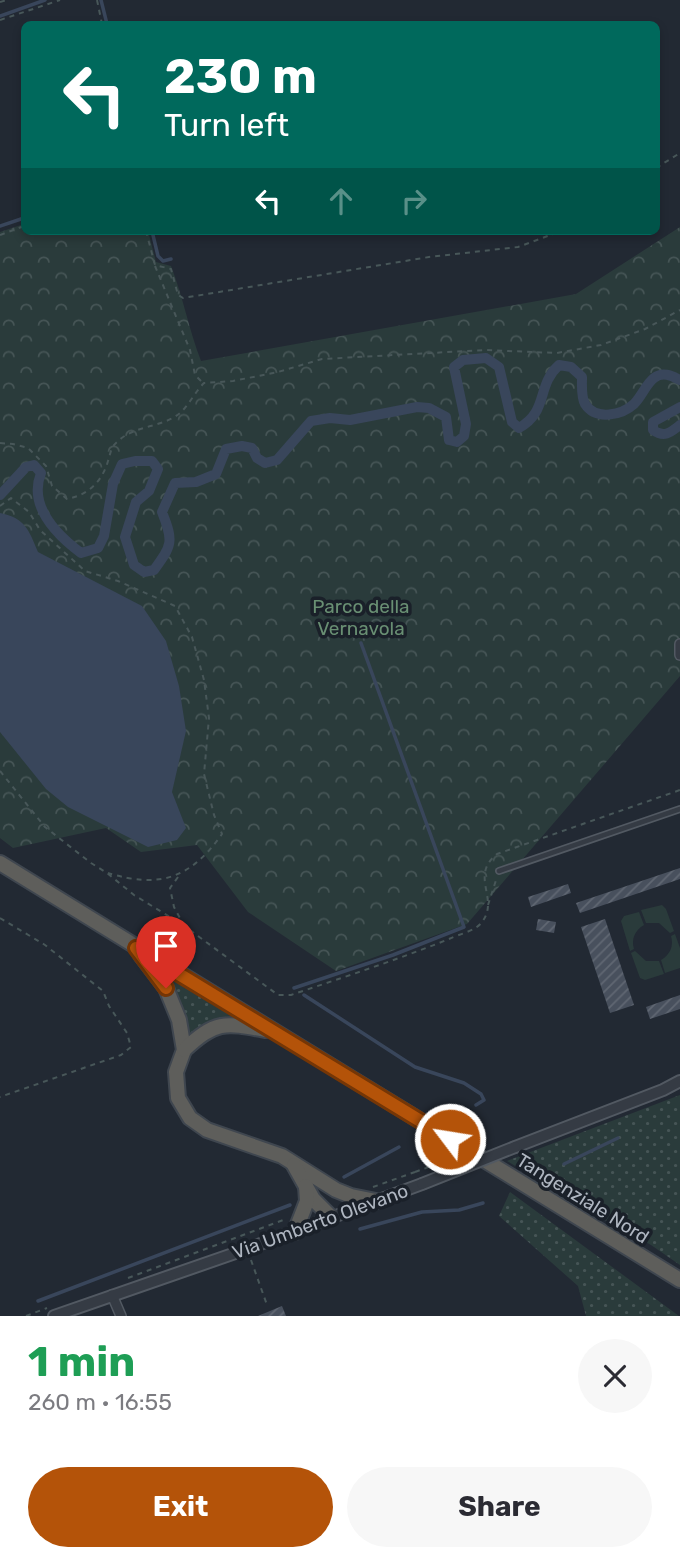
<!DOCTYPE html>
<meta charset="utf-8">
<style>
:root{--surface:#fff;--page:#f7f7f7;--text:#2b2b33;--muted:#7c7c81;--accent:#b45309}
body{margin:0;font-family:Rubik,sans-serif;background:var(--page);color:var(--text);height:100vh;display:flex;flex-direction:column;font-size:26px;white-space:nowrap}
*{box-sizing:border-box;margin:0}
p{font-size:23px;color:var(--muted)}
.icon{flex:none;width:38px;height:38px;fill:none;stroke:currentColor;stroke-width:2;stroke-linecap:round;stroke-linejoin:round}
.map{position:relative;height:1316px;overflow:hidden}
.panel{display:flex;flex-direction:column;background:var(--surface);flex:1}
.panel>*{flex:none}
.hud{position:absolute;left:21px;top:21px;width:639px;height:214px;border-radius:10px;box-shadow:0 4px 10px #0003;background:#00695c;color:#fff;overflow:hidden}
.pin{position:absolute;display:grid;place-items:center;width:60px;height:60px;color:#fff;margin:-72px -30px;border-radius:50% 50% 50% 0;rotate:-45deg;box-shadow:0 0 7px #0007}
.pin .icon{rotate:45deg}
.me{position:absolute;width:77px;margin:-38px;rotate:301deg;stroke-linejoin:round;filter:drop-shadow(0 0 5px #0008)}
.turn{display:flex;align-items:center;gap:24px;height:147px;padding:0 28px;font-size:32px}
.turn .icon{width:91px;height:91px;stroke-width:2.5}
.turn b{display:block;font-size:49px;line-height:60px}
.lanes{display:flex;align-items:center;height:66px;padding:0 28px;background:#0003;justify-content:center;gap:35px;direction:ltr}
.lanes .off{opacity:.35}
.round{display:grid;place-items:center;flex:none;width:74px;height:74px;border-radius:37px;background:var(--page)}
.overview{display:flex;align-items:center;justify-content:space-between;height:119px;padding:0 28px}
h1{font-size:42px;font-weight:700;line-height:52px;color:#1e9e55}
.button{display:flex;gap:14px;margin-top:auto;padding:14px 28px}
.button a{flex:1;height:80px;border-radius:42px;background:var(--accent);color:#fff;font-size:28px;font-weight:700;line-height:80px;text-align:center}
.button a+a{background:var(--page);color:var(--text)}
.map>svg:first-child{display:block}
.grass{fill:url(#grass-dots)}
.park{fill:url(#park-crowns)}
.garden{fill:#2a3b3b}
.water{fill:#39465b}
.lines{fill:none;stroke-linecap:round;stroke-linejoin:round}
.stream{stroke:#39465b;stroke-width:3.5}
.canal{stroke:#39465b;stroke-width:10}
.building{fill:url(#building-hatch)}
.service-casing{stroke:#525962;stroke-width:8}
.minor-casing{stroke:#525962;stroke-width:12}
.tertiary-casing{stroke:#525962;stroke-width:14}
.trunk-casing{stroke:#3f464f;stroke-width:18}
.path{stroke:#485759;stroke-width:2;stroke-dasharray:5 5;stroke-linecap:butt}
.service{stroke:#353b44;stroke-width:4.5}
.minor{stroke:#353b44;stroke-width:9}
.tertiary{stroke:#353b44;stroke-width:10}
.trunk{stroke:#5e5e5b;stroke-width:14}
.tertiary-bridge-casing{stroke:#525962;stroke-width:14;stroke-linecap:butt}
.path-bridge{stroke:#485759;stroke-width:2;stroke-dasharray:5 5;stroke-linecap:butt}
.tertiary-bridge{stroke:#353b44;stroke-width:10}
.route-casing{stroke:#753606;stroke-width:18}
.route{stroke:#b45309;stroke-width:12}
.labels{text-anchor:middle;stroke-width:7;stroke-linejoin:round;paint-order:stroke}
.park-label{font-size:19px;fill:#698f73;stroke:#1a2029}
.street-label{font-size:19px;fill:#afb6c1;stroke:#1a2029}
</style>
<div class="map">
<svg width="680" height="1316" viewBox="0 0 680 1316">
<defs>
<pattern id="grass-dots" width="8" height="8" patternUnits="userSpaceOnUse" patternTransform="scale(1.75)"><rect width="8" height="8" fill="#2a3b3b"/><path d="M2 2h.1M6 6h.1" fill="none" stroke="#465556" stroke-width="1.8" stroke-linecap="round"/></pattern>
<pattern id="park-crowns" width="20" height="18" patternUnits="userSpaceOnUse" patternTransform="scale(1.75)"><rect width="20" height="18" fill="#2a3b3b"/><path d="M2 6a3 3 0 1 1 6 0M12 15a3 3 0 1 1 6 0" fill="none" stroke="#465556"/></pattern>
<pattern id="building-hatch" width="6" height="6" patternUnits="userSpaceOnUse" patternTransform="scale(1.75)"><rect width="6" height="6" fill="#48505d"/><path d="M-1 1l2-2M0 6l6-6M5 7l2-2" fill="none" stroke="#606772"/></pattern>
</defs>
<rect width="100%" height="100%" fill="#222933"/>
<g class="grass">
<polygon points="171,979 231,1015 232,1018 214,1021 186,1042 169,981"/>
<polygon points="680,1095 680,1265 651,1245 583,1208 507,1161"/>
<polygon points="510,1192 679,1316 586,1316 578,1286 499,1216"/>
</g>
<path class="park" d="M24,224v7h124l8,31 15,4c12,31 18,64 30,95l375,-67 104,-67v449l-213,248 -131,47 -88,-59 -51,-67 -56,7 -35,-24 -93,20 -13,-10v-606z"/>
<g class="garden">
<polygon points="662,905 666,909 674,931 670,933 659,923 646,923 641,910"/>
<path d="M639,912l5,13c-9,5 -13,14 -10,24l-4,2 -9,-30 3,-5z"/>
<path d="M675,934l5,14v20l-15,5 -4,-13c9,-5 13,-14 10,-24z"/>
<polygon points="635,951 646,961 659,961 664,974 645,980 640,978 631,953"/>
</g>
<path class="water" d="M0,513c25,5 29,17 38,39l104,54 24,35 13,45 7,45 -14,61 14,36 -9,12 -29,7 -80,-40 -22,-18 -46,-57z"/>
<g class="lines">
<g class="stream">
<polyline points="101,0 107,24"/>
<polyline points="0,16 45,0"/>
<polyline points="0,226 24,218"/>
<polyline points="152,231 158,256 163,261 171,259"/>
<polyline points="294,988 393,955 464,927 361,643"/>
<polyline points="304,995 415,1067 464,1083 481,1094 484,1100 476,1105"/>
<polyline points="564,1164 618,1138"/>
<polyline points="344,1177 399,1147"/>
<polyline points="360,1229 422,1212 459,1210 483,1203"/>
<polyline points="38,1301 290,1205"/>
</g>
<g class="canal">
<path d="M680,407l-27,15v8c11,8 17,3 27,-5"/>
<path d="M0,495l26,-28 8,-2 7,8c-13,33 16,62 40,80l17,-5 6,-12 9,-52 9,-20 13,-3h17l6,8 -9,22 -13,11 -11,35 9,28 10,7 10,-2c18,-25 20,-28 8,-58l13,-29 21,-1 20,-8 10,-25 16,-3 10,2 5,10 8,5 12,-3 34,-39 19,-3 20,2 67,-13 12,1 17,9 3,23 8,2 7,-6 2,-12 -12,-57 9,-7 23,-2 13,9 13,55 7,6c30,-17 17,-42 40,-63l12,2 11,10c0,9 -1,20 3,27 11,17 37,11 49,0 8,-8 12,-20 20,-26 9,-7 18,-2 26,2"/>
</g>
</g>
<g class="building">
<polygon points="680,868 680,879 580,913 576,903"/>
<polygon points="568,884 571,893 531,907 528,897"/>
<polygon points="538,919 556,922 554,933 536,930"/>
<polygon points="605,919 634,1005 610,1013 581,927"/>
<polygon points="680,995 680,1009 650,1019 646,1007"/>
<polygon points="282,1306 286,1316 258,1316"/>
</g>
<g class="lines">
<defs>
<polyline id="service" points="499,871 680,809"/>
<g id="minor">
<polyline points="680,644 680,655"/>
<polyline points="112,1295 121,1316"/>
</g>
<g id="tertiary">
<polyline points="515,1147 663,1090 680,1081"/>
<polyline points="54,1316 247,1249 422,1184"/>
</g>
<g id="trunk">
<polyline points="0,863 680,1280"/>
<polyline points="141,955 166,988 179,1020 184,1050 176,1072 178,1098 190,1118 207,1130 282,1156 336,1190 351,1196 376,1201"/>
<path d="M184,1050c31,-29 40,-28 81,-20"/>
<polyline points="294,1165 313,1199 331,1217"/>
<polyline points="295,1232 307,1201 306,1186"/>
</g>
</defs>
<use href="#service" class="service-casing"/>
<use href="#minor" class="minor-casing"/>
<use href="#tertiary" class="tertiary-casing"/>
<use href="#trunk" class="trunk-casing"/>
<g class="path">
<polyline points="97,0 102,24"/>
<polyline points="0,2 7,0"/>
<polyline points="0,20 60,0"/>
<polyline points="656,168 680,153"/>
<polyline points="146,231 155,265 171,269 178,295 183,298 429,257 518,247 561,231"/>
<polyline points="0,235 24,226"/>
<polyline points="155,266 190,350 195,375 203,383"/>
<path d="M0,443l13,1 15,4 18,18 6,20 15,13c21,-4 35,-17 41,-38 3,-8 2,-13 9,-19 17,-17 45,-14 63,-29 9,-8 15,-21 24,-30l29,-2 45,-9 44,-13 163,-9 72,3 44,-8 44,-16 35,-19"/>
<path d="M0,506l11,-8 18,14 11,18 45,41 33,10 57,25 17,31 12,43 5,38 -5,56 10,41 8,19c-31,44 -62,55 -114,39"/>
<path d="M0,771l45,56 46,36 16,10 27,22 49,30 95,70h13c53,-18 106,-35 158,-56 10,-5 27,-8 33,-17 18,-23 -13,-46 15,-68l183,-64"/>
<polyline points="178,877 170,888 174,907 182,922"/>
<polyline points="488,905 497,877"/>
<polyline points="0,918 45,945 103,991 109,1006 127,1033 131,1047 121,1055 0,1097"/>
<polyline points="373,1187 415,1172"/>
<polyline points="251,1260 267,1305"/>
<polyline points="128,1278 286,1219"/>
<polyline points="26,1316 47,1308"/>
</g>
<use href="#service" class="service"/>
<use href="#minor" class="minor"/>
<use href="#tertiary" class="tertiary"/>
<use href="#trunk" class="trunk"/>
<defs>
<polyline id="tertiary-bridge" points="422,1184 515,1147"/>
</defs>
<use href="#tertiary-bridge" class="tertiary-bridge-casing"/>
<polyline class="path-bridge" points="415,1172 487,1146"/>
<use href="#tertiary-bridge" class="tertiary-bridge"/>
</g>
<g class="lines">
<defs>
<polyline id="route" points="166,988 136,948 450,1139"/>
</defs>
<use href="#route" class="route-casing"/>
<use href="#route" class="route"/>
</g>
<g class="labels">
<g class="park-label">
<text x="361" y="613">Parco della<tspan x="361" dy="22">Vernavola</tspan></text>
</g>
<g class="street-label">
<text transform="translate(583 1198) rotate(32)" y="7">Tangenziale Nord</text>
<text transform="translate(320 1221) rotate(-20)" y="7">Via Umberto Olevano</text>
</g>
</g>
</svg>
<div class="pin" style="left:166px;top:988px;background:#d93025"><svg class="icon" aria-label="arrive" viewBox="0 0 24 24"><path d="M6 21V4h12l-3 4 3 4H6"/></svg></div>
<svg class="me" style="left:450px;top:1139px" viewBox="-20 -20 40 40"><circle r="17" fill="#b45309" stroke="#fff" stroke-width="3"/><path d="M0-11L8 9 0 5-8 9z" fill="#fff"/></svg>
<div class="hud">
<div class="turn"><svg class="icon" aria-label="left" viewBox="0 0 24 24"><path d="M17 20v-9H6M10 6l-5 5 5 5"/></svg><div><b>230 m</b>Turn left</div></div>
<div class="lanes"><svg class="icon" aria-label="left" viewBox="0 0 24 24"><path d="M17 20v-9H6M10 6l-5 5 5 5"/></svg><svg class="icon off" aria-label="ahead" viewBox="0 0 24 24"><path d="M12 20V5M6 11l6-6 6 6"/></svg><svg class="icon off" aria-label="right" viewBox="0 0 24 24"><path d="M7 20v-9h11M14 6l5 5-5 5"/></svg></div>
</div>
</div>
<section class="panel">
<div class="overview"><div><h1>1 min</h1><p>260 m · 16:55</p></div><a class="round"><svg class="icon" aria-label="close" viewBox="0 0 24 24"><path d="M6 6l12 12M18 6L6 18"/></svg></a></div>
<div class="button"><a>Exit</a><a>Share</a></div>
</section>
